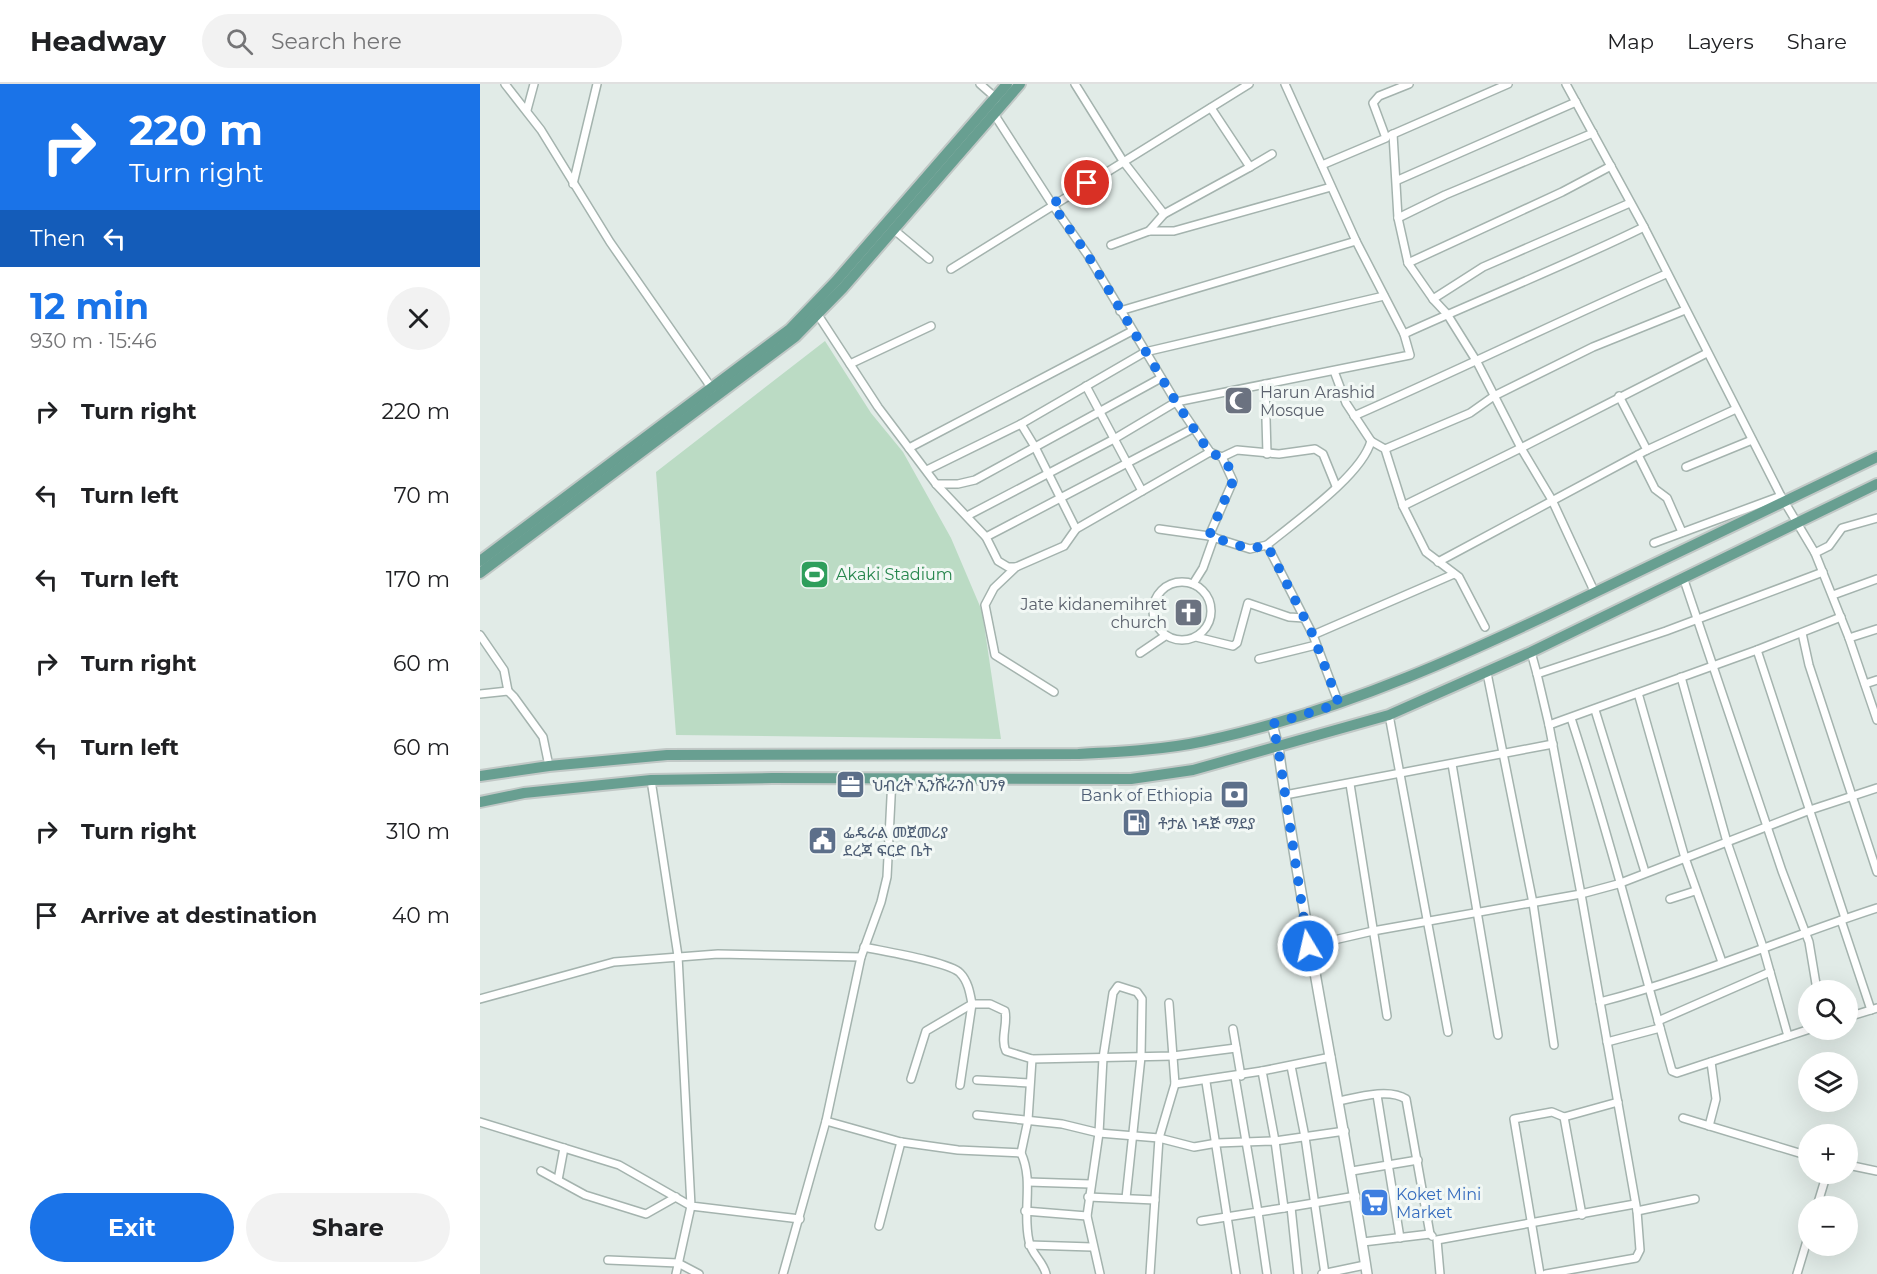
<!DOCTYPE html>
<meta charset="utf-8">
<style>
:root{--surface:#fff;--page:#f2f2f2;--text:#202124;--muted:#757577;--line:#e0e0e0;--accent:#1a73e8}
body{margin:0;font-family:Montserrat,"Noto Sans Ethiopic",sans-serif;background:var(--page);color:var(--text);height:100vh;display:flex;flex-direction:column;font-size:22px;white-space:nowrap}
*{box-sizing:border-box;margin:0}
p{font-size:20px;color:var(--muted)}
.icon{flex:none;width:33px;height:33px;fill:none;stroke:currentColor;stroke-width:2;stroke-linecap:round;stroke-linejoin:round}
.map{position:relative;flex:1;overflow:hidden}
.drawer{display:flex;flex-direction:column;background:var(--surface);width:480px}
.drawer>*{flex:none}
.banner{background:#1a73e8;color:#fff;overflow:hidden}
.tools{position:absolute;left:1318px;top:896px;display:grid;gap:12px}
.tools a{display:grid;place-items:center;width:60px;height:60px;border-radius:50%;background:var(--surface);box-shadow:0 6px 24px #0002;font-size:30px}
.pin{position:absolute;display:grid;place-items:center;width:51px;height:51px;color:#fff;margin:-26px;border:3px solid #fff;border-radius:50%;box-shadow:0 2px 6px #0007}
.me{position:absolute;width:66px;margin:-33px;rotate:351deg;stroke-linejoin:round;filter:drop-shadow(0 0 4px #0008)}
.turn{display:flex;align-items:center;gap:21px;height:126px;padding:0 30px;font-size:27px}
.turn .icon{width:78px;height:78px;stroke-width:2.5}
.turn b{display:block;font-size:42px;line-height:51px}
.then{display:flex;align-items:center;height:57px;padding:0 30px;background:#0003;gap:12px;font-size:22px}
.round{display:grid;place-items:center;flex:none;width:63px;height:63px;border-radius:32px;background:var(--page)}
.headline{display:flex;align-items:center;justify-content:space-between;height:102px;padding:0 30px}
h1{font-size:36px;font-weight:700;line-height:45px;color:var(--accent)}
.primary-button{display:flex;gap:12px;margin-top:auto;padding:12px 30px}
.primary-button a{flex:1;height:69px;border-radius:36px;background:var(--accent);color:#fff;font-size:24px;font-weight:700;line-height:69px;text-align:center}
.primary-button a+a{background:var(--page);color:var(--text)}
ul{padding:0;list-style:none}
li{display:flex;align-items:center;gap:18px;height:84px;padding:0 30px}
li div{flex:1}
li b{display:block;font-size:22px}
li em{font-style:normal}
header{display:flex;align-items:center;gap:36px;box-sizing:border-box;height:84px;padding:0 30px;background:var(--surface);border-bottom:2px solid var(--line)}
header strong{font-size:28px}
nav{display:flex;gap:33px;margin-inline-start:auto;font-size:21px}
.search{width:420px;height:54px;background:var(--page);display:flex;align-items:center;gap:15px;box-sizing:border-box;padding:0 21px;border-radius:33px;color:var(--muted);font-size:22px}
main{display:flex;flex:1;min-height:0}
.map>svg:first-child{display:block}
.pitch{fill:#bbdbc4}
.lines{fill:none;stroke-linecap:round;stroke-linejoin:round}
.minor-casing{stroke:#a4b3ae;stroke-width:10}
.tertiary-casing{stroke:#a4b3ae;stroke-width:12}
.primary-casing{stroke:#c1c8c6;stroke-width:14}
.minor{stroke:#fff;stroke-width:7}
.tertiary{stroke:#fff;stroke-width:9}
.primary{stroke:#689f91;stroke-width:10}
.route{stroke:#1a73e8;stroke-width:10;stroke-dasharray:0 18}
.labels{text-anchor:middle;stroke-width:6;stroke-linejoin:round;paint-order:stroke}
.worship-label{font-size:16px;fill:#5b616d;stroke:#f2f8f5;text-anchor:start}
.leisure-label{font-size:16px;fill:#27864d;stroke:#f2f8f5;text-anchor:start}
.service-label{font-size:16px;fill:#4e5e75;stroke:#f2f8f5;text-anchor:start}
.shop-label{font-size:16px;fill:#366cbe;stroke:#f2f8f5;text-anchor:start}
</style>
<header>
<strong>Headway</strong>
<div class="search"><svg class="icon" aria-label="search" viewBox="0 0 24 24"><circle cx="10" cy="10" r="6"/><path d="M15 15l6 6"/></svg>Search here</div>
<nav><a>Map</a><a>Layers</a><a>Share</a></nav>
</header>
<main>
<section class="drawer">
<div class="banner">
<div class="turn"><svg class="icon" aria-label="right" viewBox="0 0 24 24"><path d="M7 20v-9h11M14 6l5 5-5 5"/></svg><div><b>220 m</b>Turn right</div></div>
<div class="then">Then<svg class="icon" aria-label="left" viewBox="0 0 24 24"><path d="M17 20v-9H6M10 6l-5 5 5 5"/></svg></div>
</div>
<div class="headline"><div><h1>12 min</h1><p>930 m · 15:46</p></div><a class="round"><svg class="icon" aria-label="close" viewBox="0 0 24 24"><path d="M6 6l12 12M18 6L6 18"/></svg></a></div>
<ul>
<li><svg class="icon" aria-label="right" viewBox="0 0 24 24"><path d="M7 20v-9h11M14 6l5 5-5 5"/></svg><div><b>Turn right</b></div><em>220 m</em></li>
<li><svg class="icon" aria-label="left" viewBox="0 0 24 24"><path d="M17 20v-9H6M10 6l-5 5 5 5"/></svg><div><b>Turn left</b></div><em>70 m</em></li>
<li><svg class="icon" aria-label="left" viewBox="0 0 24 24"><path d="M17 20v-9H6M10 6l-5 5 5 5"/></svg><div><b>Turn left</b></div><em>170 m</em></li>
<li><svg class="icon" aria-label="right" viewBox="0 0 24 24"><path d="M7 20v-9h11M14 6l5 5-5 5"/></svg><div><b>Turn right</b></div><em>60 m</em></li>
<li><svg class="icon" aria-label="left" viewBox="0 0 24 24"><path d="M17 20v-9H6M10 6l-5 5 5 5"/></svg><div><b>Turn left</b></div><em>60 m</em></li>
<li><svg class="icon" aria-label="right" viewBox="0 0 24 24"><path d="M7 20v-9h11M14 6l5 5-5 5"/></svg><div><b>Turn right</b></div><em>310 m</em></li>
<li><svg class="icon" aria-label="arrive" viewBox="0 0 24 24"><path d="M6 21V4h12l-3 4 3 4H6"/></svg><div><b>Arrive at destination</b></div><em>40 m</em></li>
</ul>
<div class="primary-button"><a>Exit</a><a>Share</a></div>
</section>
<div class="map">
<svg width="1397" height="1190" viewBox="0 0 1397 1190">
<rect width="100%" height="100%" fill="#e1ebe7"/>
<polygon class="pitch" points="345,257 391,329 423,368 471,454 502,527 521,655 196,651 176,388"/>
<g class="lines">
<defs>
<g id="minor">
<polyline points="25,0 61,46 130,158 233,306"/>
<polyline points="500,0 517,15"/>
<polyline points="595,0 643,77 684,130 669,147"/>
<polyline points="1086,0 1164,143 1301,412 1335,469 1369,554 1397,636"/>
<polyline points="47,26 54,0"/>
<polyline points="514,30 572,120 607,170 696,318 730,368 742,373 753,397 729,452"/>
<polyline points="913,50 918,134 928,179 953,215 967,230 997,278 1041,364 1072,416 1115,509"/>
<polyline points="911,51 1028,0"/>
<polyline points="842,81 906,54 893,19 899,12 929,0"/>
<polyline points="770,83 792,70"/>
<polyline points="918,96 1096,18"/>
<polyline points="93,100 117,0"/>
<polyline points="684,130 770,83 731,24"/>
<polyline points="918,134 965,111 1113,49"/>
<polyline points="413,145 449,175"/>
<polyline points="631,161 669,147 694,147 851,103"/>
<polyline points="928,179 1082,108 1131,82"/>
<polyline points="471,185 769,0"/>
<polyline points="953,215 1003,183 1150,119"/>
<polyline points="640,227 876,157"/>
<polyline points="338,231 398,323 456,400 506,453 518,477 528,483 536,483"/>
<path d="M924,250c79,-36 161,-68 240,-107"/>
<polyline points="370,280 451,242"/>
<path d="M854,287l12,32 25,38c-9,34 -75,80 -104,104l46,90 26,69"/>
<polyline points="785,300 787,370"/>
<polyline points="606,302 662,407"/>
<polyline points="1139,312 1167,366"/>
<path d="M874,332c105,-46 207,-96 312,-142"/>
<polyline points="541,340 555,363 596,445"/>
<polyline points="891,357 905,365 923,422 946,468 979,493 1005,543"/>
<polyline points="429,364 652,247"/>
<polyline points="905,365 990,329 1014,312 1113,263 1205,226"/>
<polyline points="1158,371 1175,405 1187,414 1202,448"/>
<polyline points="742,373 757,366 799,370 835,365 843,370 856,402"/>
<polyline points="1206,383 1272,356"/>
<polyline points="447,386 541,340 665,268 904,212"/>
<polyline points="456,400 478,400 495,396 681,294"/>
<polyline points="923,422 1041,364 1227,269"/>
<polyline points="487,432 634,355 696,318 930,271 924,250 876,157 805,0"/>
<polyline points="679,445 729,452 770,465 787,461"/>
<polyline points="506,453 714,344"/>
<polyline points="1174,459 1301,412"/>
<polyline points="1335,469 1349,462 1362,444 1397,434"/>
<polyline points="958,478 1167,366 1256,325"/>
<polyline points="1203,493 1302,787 1329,858 1337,906"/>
<circle cx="702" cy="527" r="29"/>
<polyline points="713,500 723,484 734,453"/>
<polyline points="1353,511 1397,495"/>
<polyline points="1322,549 1329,581 1397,788"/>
<polyline points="0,551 24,586 28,607"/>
<polyline points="833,551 974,490"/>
<polyline points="716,553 753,562 757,559 768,519 809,533 824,534"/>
<polyline points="1369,554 1397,545"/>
<polyline points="1277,566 1365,834"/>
<polyline points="1051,568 1057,590"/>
<polyline points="660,569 685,552"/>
<polyline points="779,575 836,561"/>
<polyline points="1007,589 1053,819 1074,961"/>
<polyline points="1201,593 1247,758 1283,863 1308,952"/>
<polyline points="1385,600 1397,596"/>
<polyline points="574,608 515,571 505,521 514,504 536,483 584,462 596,445 730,368"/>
<polyline points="1158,609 1205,774 1242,878"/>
<polyline points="0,610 28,607 34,613 63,653 69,682"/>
<polyline points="1115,626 1165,788"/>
<polyline points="909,631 968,948"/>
<path d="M1091,634c38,117 68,235 101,353l5,2 133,-44"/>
<polyline points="1069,641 1277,566 1361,533"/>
<polyline points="972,680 1018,951"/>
<polyline points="171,696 198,872 211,1122 320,1135"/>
<polyline points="870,700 907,932"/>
<polyline points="805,711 1073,660"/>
<polyline points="1190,815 1215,807"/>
<polyline points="1361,836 1391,926"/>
<polyline points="828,862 893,847 1101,810 1138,800 1330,726 1397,704"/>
<path d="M384,863c18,4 86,15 96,26 8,8 10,20 12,31l-46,27 -15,48"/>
<polyline points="0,915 134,878 238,870 381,873"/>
<path d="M1120,918c94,-24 184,-64 277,-94"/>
<polyline points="1368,933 1397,924"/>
<polyline points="1178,937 1290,888"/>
<polyline points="753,945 761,992"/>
<polyline points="1127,958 1180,944"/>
<polyline points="851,973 782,987 795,1057 865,1047"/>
<polyline points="552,975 693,972 756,964"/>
<polyline points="811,982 825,1053 845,1190"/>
<polyline points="497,996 549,999"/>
<polyline points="726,998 756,1190"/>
<polyline points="695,1000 782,987"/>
<polyline points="897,1011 920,1154"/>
<path d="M859,1017c19,-4 50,-13 67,-2l24,135"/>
<polyline points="497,1031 582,1040 619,1049 679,1054 714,1063 737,1059 795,1057 804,1124 876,1112"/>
<polyline points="1084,1033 1138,1018"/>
<polyline points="1203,1034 1329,1072"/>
<path d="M346,1037l75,21 57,8 63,3 7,-33 4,-61 -26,-8c-6,-12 2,-27 -1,-40l-15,-7h-18l-12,81"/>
<polyline points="0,1038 139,1081 211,1122 196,1190"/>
<polyline points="1229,1042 1236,1015 1231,978"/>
<path d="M541,1069c13,28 1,58 8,88 2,13 14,20 17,33"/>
<polyline points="1368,1081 1397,1087"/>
<polyline points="61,1087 105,1111 166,1130 196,1113"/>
<polyline points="872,1087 938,1076"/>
<polyline points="78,1096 84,1064"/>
<polyline points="548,1098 610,1100"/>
<polyline points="608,1113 675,1116"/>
<polyline points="1337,1122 1347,1089"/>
<polyline points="811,1123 818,1190"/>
<polyline points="545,1127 607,1132"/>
<polyline points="1157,1127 1215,1115"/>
<polyline points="721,1137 778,1128 755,993"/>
<polyline points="399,1142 421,1058"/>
<polyline points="883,1158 950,1150 952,1152"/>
<polyline points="549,1161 612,1163"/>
<polyline points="128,1176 198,1179 219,1190"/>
<polyline points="303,1190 346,1037 381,873 401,818 407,793 412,694"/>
<polyline points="620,1190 607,1132 619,1049 623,974 633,909 638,902 657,908 662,915 661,973 646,1114"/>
<polyline points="670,1190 679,1054 695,1000 689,919"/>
<polyline points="787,1190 778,1128 804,1124"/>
<polyline points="842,1190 885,1181"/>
<polyline points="960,1190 957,1156 1155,1120"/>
<polyline points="1060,1190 1034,1035 1072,1028 1084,1033 1102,1131"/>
<polyline points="1066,1190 1156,1174 1160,1166 1157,1127 1101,810 1069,641 1057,590 1186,547 1343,488"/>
<polyline points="1317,1190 1329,1150"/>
</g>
<path id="tertiary" d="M792,640l6,23c25,177 62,351 89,527"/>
<g id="primary">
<polyline points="0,477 310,245 356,197 527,0"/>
<polyline points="0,489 315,253 363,204 540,0"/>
<path d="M0,692l69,-10 118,-11 411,-1c42,-2 85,-4 127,-13 140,-30 269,-90 397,-152 92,-44 184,-88 275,-132"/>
<polyline points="0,718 44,709 171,696 292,694 651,695 713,686 909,631 1051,568 1397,400"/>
</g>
</defs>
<use href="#minor" class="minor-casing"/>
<use href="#tertiary" class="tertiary-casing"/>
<use href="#primary" class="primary-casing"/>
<use href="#minor" class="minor"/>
<use href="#tertiary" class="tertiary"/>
<use href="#primary" class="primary"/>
</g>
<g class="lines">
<polyline class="route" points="607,99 572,120 607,170 696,318 730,369 742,373 750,385 753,397 729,452 770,465 787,461 833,551 859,620 792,640 798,663 828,862"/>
</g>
<defs>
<symbol id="mosque-square" viewBox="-11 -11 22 22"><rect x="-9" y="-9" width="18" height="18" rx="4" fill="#6b7280" stroke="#f2f8f5"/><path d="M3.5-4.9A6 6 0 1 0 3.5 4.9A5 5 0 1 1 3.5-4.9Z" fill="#fff"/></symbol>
<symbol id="stadium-square" viewBox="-11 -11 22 22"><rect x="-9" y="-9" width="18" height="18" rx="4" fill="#2e9e5b" stroke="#f2f8f5"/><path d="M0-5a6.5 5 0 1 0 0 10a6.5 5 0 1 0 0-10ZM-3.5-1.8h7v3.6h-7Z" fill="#fff"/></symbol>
<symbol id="church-square" viewBox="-11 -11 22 22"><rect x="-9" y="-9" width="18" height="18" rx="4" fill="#6b7280" stroke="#f2f8f5"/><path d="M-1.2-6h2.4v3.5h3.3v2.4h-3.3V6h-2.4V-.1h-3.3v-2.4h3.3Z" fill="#fff"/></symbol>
<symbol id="office-square" viewBox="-11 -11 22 22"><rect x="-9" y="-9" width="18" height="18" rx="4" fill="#5c6f8a" stroke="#f2f8f5"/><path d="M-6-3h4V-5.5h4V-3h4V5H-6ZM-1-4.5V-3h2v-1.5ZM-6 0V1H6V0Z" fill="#fff"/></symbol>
<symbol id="bank-square" viewBox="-11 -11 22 22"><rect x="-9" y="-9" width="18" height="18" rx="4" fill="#5c6f8a" stroke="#f2f8f5"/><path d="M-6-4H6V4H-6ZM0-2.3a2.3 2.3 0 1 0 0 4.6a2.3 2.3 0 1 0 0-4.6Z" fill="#fff"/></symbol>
<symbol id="fuel-square" viewBox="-11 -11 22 22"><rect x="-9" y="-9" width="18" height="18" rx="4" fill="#5c6f8a" stroke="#f2f8f5"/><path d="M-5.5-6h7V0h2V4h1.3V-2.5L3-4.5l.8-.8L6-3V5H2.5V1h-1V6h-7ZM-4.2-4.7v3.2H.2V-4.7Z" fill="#fff"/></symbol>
<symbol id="civic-square" viewBox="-11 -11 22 22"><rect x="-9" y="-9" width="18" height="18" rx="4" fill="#5c6f8a" stroke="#f2f8f5"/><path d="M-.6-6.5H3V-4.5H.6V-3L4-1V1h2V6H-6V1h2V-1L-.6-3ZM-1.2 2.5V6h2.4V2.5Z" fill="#fff"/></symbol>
<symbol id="supermarket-square" viewBox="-11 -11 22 22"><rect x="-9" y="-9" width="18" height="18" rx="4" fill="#3f7fe0" stroke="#f2f8f5"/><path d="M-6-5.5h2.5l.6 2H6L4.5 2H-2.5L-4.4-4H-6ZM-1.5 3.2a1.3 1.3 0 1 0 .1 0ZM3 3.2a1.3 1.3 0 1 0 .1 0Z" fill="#fff"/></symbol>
</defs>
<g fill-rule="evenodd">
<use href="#mosque-square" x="742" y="300" width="33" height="33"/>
<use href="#stadium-square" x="318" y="474" width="33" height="33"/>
<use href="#church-square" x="692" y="512" width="33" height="33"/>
<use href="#office-square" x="354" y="684" width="33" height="33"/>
<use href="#bank-square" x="738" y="694" width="33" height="33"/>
<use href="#fuel-square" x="640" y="722" width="33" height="33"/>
<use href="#civic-square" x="326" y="740" width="33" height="33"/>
<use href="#supermarket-square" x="878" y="1102" width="33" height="33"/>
</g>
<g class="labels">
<g class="worship-label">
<text x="780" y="314">Harun Arashid<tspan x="780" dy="18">Mosque</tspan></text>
<text x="687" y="526" text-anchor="end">Jate kidanemihret<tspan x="687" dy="18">church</tspan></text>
</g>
<g class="leisure-label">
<text x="356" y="496">Akaki Stadium</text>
</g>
<g class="service-label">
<text x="392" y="707">ህብረት ኢንሹራንስ ህንፃ</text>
<text x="733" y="717" text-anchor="end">Bank of Ethiopia</text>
<text x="678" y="745">ቶታል ነዳጅ ማደያ</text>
<text x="363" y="754">ፌዴራል መጀመሪያ<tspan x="363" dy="18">ደረጃ ፍርድ ቤት</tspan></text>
</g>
<g class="shop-label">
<text x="916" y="1116">Koket Mini<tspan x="916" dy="18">Market</tspan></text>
</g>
</g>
</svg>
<div class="tools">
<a><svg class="icon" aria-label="search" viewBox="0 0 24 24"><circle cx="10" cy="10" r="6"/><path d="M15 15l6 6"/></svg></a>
<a><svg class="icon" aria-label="layers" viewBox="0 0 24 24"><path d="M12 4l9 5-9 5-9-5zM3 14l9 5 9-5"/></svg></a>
<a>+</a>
<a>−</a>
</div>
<div class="pin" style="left:607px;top:99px;background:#d93025"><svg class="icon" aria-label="arrive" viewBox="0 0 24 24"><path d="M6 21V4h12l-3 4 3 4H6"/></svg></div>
<svg class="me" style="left:828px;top:862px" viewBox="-20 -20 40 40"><circle r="17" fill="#1a73e8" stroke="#fff" stroke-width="3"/><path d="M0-11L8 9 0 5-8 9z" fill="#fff"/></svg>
</div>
</main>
